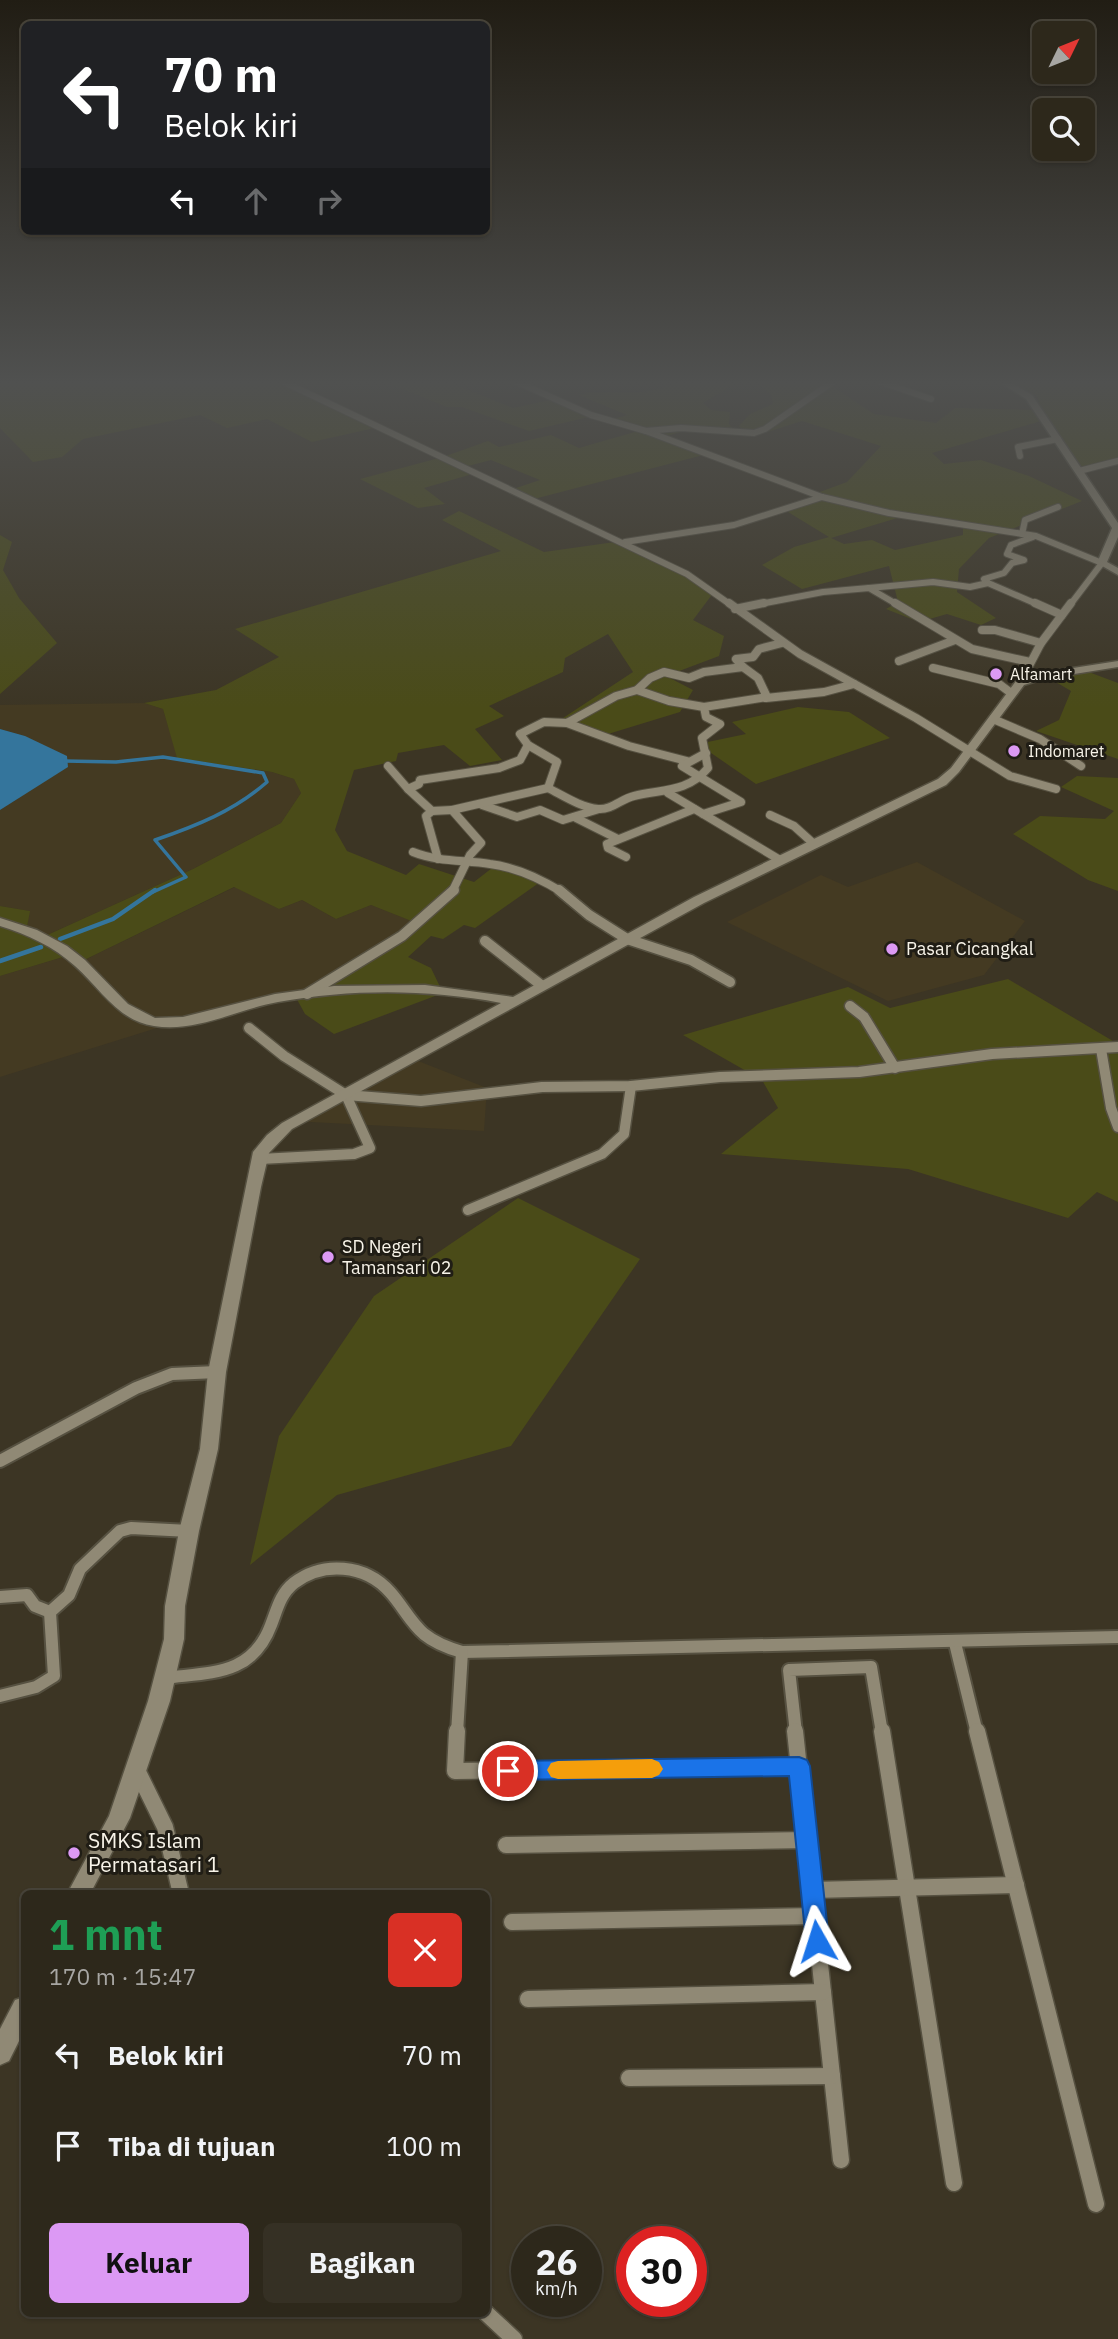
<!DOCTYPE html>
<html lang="id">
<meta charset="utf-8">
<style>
:root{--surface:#2d281b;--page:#353024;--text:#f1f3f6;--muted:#a7a6a3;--line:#48443a;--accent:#dc99f4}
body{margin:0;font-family:"IBM Plex Sans",sans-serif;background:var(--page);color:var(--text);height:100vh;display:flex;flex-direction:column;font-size:26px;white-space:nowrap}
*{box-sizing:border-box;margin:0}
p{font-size:23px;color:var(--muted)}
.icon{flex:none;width:38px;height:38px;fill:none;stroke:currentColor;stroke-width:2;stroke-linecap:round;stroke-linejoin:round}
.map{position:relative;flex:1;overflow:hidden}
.drawer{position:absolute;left:21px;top:1890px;width:469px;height:427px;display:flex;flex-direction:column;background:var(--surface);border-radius:10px;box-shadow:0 2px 5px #0004,0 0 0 2px var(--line)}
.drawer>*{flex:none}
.hud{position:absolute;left:21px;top:21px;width:469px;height:214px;border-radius:10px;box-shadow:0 2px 5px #0004,0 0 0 2px var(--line);background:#202124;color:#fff;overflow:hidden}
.needle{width:46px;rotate:47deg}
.fabs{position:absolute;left:1032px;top:21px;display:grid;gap:14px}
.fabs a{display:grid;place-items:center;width:63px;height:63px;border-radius:10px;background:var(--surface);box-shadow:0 2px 5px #0004,0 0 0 2px var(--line);font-size:35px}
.speed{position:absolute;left:511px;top:2226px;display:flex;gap:14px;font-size:35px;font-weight:700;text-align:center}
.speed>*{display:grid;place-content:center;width:91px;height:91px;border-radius:50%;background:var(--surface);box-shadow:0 2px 5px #0004,0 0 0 2px var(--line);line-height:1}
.speed small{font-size:18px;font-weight:400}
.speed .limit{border:10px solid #d22;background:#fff;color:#111}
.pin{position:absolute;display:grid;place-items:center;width:60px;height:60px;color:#fff;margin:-30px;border:4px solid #fff;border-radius:50%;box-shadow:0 2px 7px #0007}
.me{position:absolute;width:77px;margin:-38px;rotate:354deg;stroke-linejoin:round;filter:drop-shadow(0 0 5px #0008)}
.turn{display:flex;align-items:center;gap:24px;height:147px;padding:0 28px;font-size:32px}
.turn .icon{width:91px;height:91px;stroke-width:2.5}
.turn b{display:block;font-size:49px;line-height:60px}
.lanes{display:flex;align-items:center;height:66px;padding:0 28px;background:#0003;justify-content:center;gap:35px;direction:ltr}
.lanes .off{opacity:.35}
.round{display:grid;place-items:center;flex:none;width:74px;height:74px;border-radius:10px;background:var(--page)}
.headline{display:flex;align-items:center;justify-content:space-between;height:119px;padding:0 28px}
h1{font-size:42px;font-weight:700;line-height:52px;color:#1e9e55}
.cta{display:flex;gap:14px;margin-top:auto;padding:14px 28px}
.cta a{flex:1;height:80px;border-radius:10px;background:var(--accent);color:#111;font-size:28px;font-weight:700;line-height:80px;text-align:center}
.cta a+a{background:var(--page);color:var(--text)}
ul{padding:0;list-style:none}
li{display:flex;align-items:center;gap:21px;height:91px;padding:0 28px}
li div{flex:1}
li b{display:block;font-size:26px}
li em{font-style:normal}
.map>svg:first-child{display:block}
.built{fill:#443a22}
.green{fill:#4a4b18;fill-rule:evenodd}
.water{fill:#34759c}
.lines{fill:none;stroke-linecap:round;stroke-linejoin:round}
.stream-far1{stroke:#34759c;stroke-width:3.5}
.stream{stroke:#34759c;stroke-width:4.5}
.street-far4-casing{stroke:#565141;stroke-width:8}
.street-far3-casing{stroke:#565141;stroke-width:10}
.street-far2-casing{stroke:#565141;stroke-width:13}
.street-far1-casing{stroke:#565141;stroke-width:16}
.street-casing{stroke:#565141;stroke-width:19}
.secondary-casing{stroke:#565141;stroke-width:3}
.street-far4{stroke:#908975;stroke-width:6}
.street-far3{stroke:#908975;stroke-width:8}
.street-far2{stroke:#908975;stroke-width:10}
.street-far1{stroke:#908975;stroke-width:12}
.street{stroke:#908975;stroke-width:16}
.secondary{fill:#908975;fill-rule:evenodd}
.route{fill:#1a73e8;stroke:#114b97;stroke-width:2}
.slow{fill:#f59e0b}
.poi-dot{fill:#dc99f4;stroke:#201d15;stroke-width:2.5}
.labels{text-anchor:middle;stroke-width:6;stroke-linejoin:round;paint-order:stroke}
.far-poi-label{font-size:16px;fill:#f8f4e9;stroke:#201d15;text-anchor:start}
.poi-label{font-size:18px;fill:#f8f4e9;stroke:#201d15;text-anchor:start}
.near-poi-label{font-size:21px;fill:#f8f4e9;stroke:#201d15;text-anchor:start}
</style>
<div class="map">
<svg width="1118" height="2339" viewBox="0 0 1118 2339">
<rect width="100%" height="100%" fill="#3c3524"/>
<g class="built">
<polygon points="144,703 163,709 178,758 272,772 294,779 301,793 281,823 193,869 45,936 27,927 29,911 0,906 0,810 19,798 25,736 0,729 0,705"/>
<polygon points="917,862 1025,921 984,975 888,1001 727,922 821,875 848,887"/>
<polygon points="235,887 279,909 302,900 336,919 371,905 420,924 389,948 294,994 240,1002 0,1077 0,976 63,957 74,965"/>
<polygon points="408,1057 487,1088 484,1131 292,1121"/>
</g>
<g class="green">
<polygon points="0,381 281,381 379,427 312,442 267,419 227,428 200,415 83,439 62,457 33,462 0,428"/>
<polygon points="383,381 446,381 513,408 555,399 593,416 529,431 462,407 447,407"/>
<path d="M678,381h61l-36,22 8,7 19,2 -1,12 8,11 -50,-5 -20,6 44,17 -177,46 -21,-10 27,-9 -49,-20 -27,7 12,6 -52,15 21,16 -27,4 -58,-29 83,-22 45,-16 11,6 52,-12 28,13 59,-17 -31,-10 20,-6 -48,-20c39,-9 63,6 99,-14z"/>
<path d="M767,381h68l-5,4 44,29 62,9 19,-15 79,2 7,11 -109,32 12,11 37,-4 48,16 53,25 -93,37 -30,31 -2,23 39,26 -15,7 -34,-11 -28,8 -33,-13 12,-7 -9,-36 -87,23 -40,-24 32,-18 35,-10 -41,-25 29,-19 30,-11 34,-36 -79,-25 -44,14h-11l-8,-9 11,-12 23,-10 -2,-9 -10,-9zM904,516l59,12v7l-68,15 -23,-10 -28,4 -13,-6z"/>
<polygon points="1009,381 1118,381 1118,462 1086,472 1047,420 1036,395"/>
<polygon points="459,511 544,552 622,541 714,592 693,620 724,636 719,656 666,676 693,690 680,712 608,734 563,718 633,672 608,634 565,658 563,672 489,706 504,716 475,729 502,760 470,766 444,745 398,753 396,761 354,770 335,830 347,851 406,875 419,864 474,882 492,868 543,880 475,928 464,925 443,939 431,936 408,957 431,968 443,993 334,1034 305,1014 294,994 389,948 419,924 371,905 336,919 302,900 279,909 234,887 74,965 63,957 0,976 0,906 30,911 27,927 45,936 193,869 281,823 301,793 294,779 272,772 177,758 163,709 144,703 216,690 279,657 235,629 501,551 442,520"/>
<polygon points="0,535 12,542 3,570 19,598 57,643 0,694"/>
<polygon points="1086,671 1118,683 1118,759 1036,731 1059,720 1071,691 1049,678"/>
<polygon points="798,707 849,712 890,738 756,784 698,744 746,734 732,722"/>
<polygon points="1077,776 1118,778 1118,891 1088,880 1013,834 1040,816 1105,819 1114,811 1061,787"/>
<polygon points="1008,979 1118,1044 1118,1202 1097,1192 1068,1218 908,1169 721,1154 778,1108 762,1080 683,1035 848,987 890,1008"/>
<polygon points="518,1198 640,1259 511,1446 337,1495 250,1565 279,1436 374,1296"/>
</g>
<polygon class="water" points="0,729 25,736 67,756 68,767 0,810"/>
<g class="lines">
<path class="stream-far1" d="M65,761l51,1 47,-5 100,16 4,9c-33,29 -71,44 -112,58l31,37 -33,15"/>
<g class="stream">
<polyline points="60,939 113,919 155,890"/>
<polyline points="0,961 41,947"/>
</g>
<defs>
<g id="street-far4">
<polyline points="282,381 687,574 731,605"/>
<polyline points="515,381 591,415 646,431 822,497 889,513 1036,536 1102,563 1070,605"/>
<polyline points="878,381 931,399"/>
<polyline points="646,431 681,428 754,433 765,429 834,381"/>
<polyline points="1020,456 1018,447 1058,439"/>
<polyline points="1079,471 1118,461"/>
<polyline points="1022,534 1025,520 1058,507"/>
<polyline points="625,542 734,525 822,497"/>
<polyline points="988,583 1039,605"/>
<polyline points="869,588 933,582 970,587 988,583 984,579 1004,573 1012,563 1024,560 1007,554 1011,545 1033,537"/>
<polyline points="755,605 823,592 869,588 898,605"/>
</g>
<g id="street-far3">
<polyline points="729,603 800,654 916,718 1010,776 1056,789"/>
<polyline points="895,603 972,649 1030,662"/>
<polyline points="1035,603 1062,615"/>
<polyline points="735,609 764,603"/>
<polyline points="982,630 995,630 1041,643"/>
<polyline points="899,661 955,640"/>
<polyline points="933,668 999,684 1011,693"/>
<polyline points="1020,683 1041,643 1071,603"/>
<polyline points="637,690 669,701 704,707"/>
<polyline points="766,698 824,692 854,684"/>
<polyline points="993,719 1040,739 1081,766"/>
<polyline points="567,723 629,746 687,761"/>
<polyline points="388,766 408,789"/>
<path d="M548,788c16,8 32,19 50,21 14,1 23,-10 36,-13 28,-7 53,-3 74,-28l-6,-30 18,-14 -14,-7 -2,-10 63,-10 -9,-19 -15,-11"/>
<polyline points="668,793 780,860"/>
<polyline points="482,805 517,817 540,810 563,820 599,809"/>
<polyline points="432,811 408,789 419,784 420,780 499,768 520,760 528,745"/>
<polyline points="703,814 741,802 682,766 706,753"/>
<polyline points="770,815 794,826 814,844"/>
<polyline points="576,818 618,839"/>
<path d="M413,852c25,10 51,8 77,12 25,3 51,15 72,28"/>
<polyline points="626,857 608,848 607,844 694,809"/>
<polyline points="438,859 426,816 432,811 452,810"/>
<polyline points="452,892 470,855 481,843 452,810 548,788 557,762 528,745 520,734 544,722 567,723 616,696 637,690 650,678 664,672 689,678 704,672 743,667 736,659 753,657 759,649 782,643"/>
</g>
<g id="street-far2">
<polyline points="559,890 589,915 627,939 691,960 730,982"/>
<polyline points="485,941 541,985"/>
<polyline points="307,994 402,936 454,890"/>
<polyline points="850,1006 864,1017 895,1068"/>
<polyline points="249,1028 284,1056 346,1095 370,1148 354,1154 260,1159"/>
<polyline points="1101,1049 1111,1108 1118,1127"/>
<polyline points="346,1095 421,1101 542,1087 631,1086 720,1077 859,1072 992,1054 1118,1047"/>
<polyline points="468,1210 602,1154 624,1134 631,1086"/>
</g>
<g id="street-far1">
<polyline points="0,1461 136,1388 172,1374 217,1372"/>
<polyline points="0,1597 27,1595 35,1606 50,1612"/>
<polyline points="955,1643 977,1733"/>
<path d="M165,1678c46,-6 87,-2 106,-53 6,-15 9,-31 23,-42 29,-22 71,-19 96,9 12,13 20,30 34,42 11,9 24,14 38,18l656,-15"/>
<polyline points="0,1696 36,1687 54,1676 50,1612 69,1595 80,1569 120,1531 131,1528 189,1531"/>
<polyline points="457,1733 462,1652"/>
<polyline points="796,1733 789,1670 871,1667 882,1733"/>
</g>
<g id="street">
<polyline points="457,1731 455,1771 799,1766"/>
<polyline points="795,1731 841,2160"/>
<polyline points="882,1731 954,2183"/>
<polyline points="977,1731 1096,2204"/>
<polyline points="137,1770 165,1827 181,1894"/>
<polyline points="506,1845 807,1840"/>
<polyline points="812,1890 1016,1885"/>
<polyline points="512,1922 815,1916"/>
<polyline points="528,1999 823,1992"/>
<polyline points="629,2078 832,2076"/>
<polyline points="486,2313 514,2339"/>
</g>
<g id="secondary">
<polygon points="998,381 1008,381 1032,395 1118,523 1118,537 1107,562 1118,568 1118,575 1097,563 1112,528 1026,399"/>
<path d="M1118,661v6l-75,12 -19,6 -65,87 -13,13 -242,118 -412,226 -23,24 -8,34 -35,185 -8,77 -19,82 -14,75 -1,33 -14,62 -40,117 -40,76h-23l42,-78 39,-115 16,-62 1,-33 14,-75 21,-82 8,-77 45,-220 14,-17 15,-12 219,-120c-74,-14 -149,-14 -223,-1 -40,7 -82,31 -124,24 -36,-5 -54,-38 -79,-60 -21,-19 -48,-32 -75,-40v-8l37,12 30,16 18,14 43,44 27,14 28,-1 92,-23 59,-8 91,-1 88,12 181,-100 244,-118 13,-11 65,-87 25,-8z"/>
<polygon points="24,1997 24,2031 9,2061 0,2065 0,2029 15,2000"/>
</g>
</defs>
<use href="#street-far4" class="street-far4-casing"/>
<use href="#street-far3" class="street-far3-casing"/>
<use href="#street-far2" class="street-far2-casing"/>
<use href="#street-far1" class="street-far1-casing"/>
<use href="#street" class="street-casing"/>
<use href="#secondary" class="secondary-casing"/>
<use href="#street-far4" class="street-far4"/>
<use href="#street-far3" class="street-far3"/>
<use href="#street-far2" class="street-far2"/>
<use href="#street-far1" class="street-far1"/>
<use href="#street" class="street"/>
<use href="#secondary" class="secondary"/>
</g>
<linearGradient id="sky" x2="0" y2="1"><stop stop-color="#211d14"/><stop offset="0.54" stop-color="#505150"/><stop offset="1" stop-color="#505150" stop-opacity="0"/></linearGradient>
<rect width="1118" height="709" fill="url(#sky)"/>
<polygon class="route" points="799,1757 807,1760 810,1766 829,1941 826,1949 817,1952 809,1949 806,1941 789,1776 508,1780 500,1777 497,1771 500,1764 508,1761"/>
<polygon class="slow" points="652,1759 659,1762 663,1769 659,1775 652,1778 558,1779 551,1777 547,1770 551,1763 558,1761"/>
<g class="poi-dot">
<circle cx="996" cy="674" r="7"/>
<circle cx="1014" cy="751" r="7"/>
<circle cx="892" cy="949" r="7"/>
<circle cx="328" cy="1257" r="7"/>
<circle cx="74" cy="1853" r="7"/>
</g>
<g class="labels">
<g class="far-poi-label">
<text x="1010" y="680">Alfamart</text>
<text x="1028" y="757">Indomaret</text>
</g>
<g class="poi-label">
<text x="906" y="955">Pasar Cicangkal</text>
<text x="342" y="1253">SD Negeri<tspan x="342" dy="21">Tamansari 02</tspan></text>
</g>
<g class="near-poi-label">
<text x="88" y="1848">SMKS Islam<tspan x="88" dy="24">Permatasari 1</tspan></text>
</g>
</g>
</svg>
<div class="fabs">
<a><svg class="needle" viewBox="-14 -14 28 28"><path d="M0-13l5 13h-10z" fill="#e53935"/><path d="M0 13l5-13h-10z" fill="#a7a6a3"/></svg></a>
<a><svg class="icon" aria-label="search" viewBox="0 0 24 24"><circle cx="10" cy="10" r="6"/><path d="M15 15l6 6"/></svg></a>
</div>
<div class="speed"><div>26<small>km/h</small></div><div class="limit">30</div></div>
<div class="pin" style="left:508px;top:1771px;background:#d93025"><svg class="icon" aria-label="arrive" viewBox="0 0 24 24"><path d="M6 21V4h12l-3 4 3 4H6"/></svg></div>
<svg class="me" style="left:817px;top:1941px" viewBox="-20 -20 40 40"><path d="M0-17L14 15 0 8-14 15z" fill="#1a73e8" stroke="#fff" stroke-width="4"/></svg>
<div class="hud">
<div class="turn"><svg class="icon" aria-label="left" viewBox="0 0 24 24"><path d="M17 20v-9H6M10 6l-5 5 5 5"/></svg><div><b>70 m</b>Belok kiri</div></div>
<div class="lanes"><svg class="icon" aria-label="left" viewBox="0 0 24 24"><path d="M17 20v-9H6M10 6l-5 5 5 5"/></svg><svg class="icon off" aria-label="ahead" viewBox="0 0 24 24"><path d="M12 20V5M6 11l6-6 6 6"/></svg><svg class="icon off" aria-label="right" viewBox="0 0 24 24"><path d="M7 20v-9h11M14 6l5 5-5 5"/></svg></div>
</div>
<section class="drawer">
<div class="headline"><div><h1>1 mnt</h1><p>170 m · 15:47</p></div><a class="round" style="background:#d93025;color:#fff"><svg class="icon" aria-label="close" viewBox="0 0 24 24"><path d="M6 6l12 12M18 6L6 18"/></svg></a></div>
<ul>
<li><svg class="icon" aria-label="left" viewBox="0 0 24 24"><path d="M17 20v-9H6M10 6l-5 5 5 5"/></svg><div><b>Belok kiri</b></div><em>70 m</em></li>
<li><svg class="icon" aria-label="arrive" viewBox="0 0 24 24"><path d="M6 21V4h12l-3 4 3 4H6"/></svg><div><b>Tiba di tujuan</b></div><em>100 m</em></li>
</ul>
<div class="cta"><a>Keluar</a><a>Bagikan</a></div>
</section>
</div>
